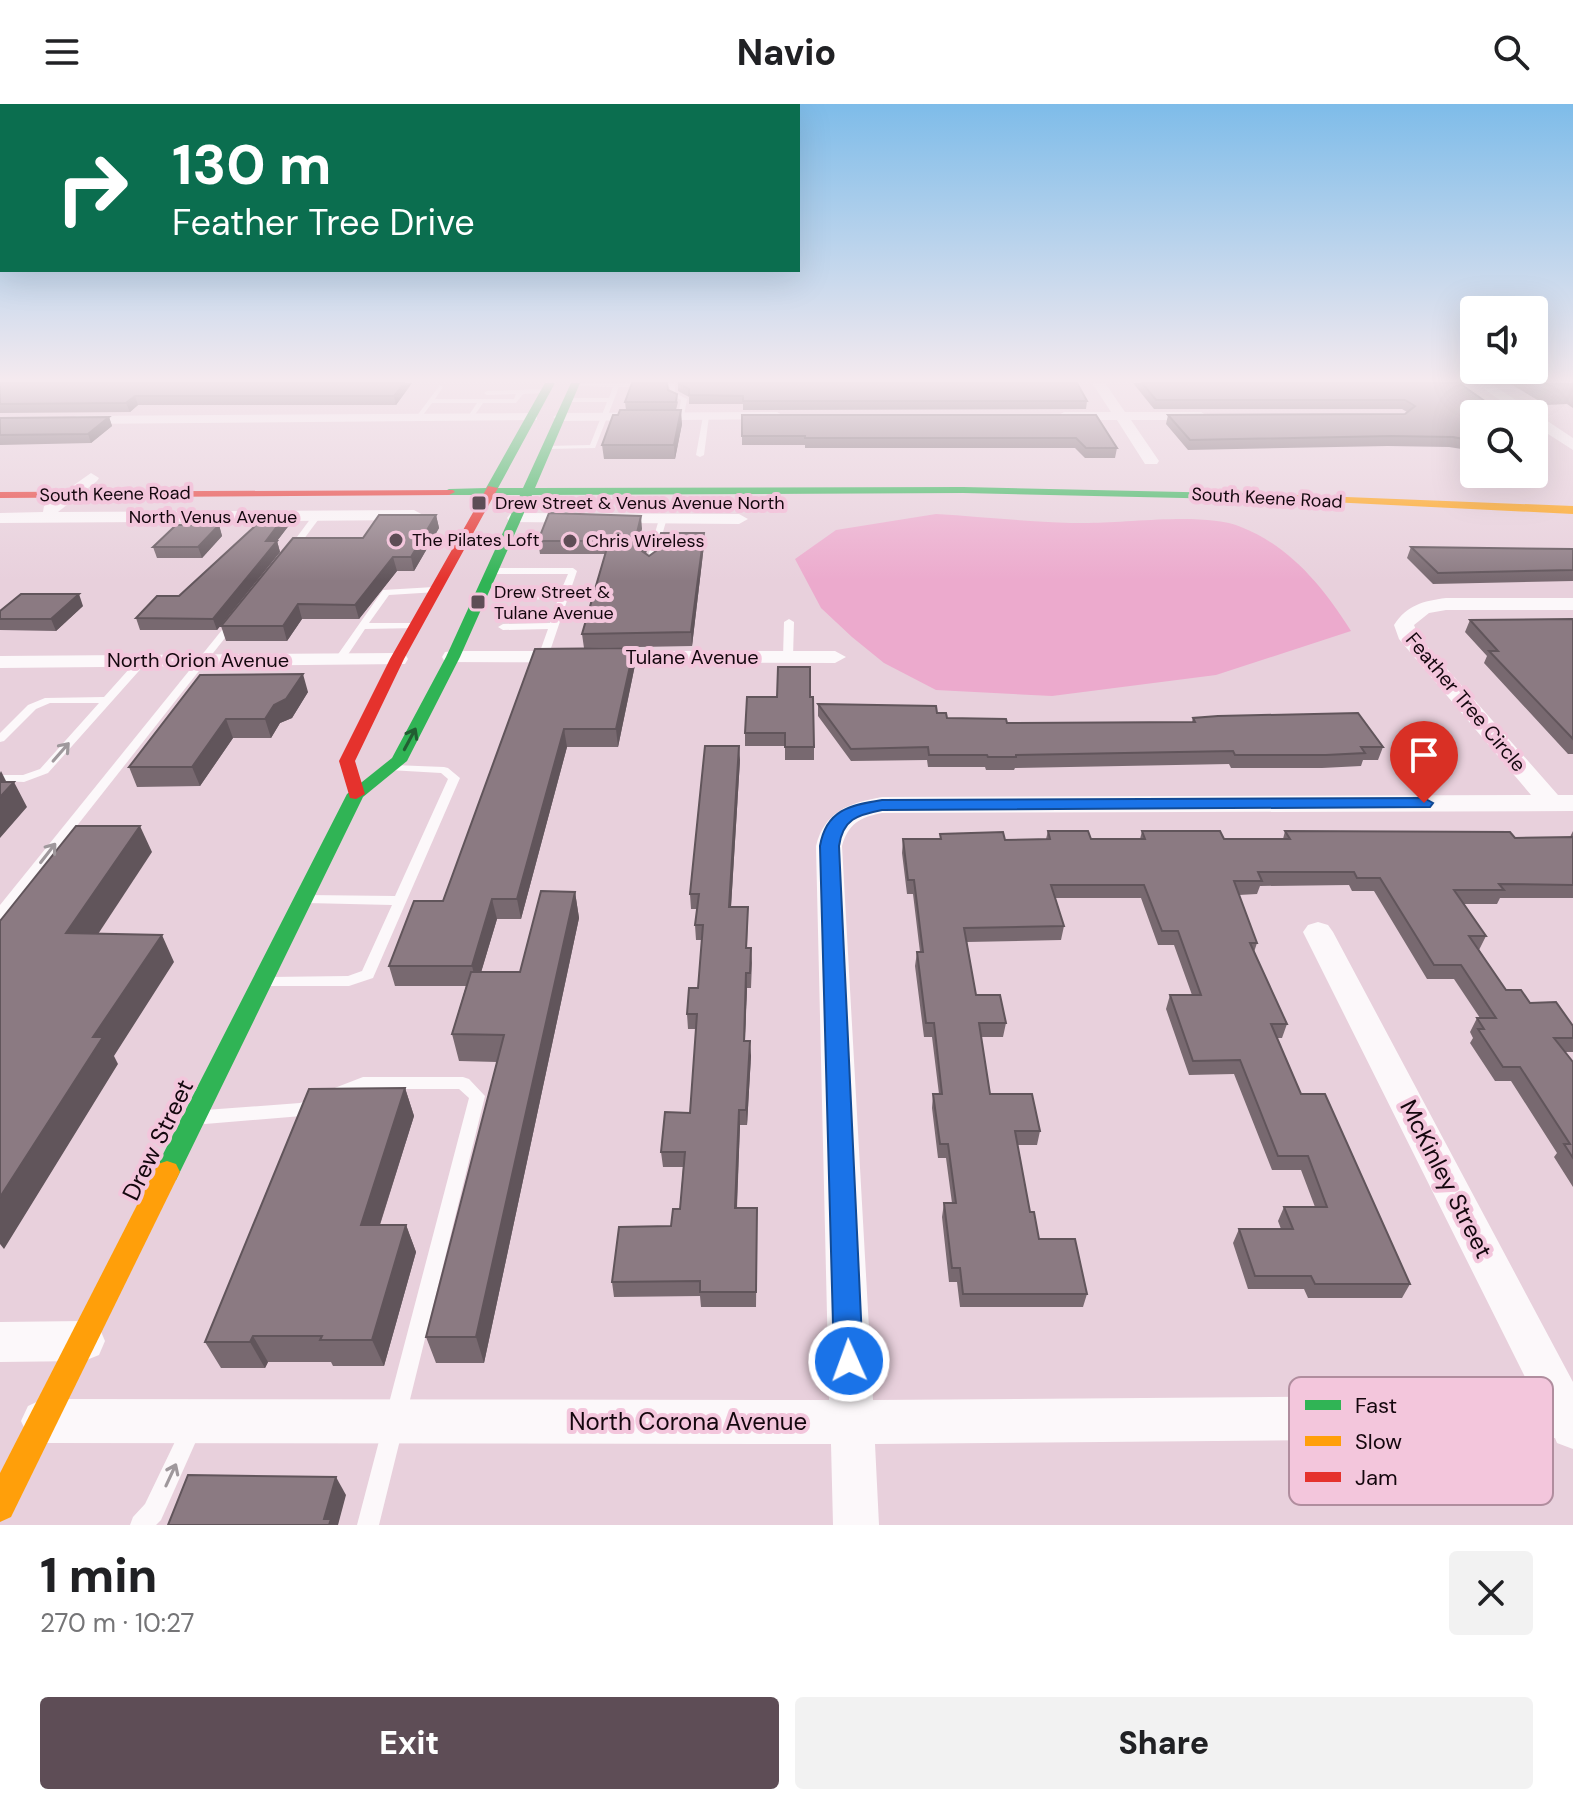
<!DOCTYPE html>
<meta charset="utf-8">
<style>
:root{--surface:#fff;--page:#f2f2f2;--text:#202124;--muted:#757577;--accent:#5e4d56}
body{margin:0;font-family:"DM Sans",sans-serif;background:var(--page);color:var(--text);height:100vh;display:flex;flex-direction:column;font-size:30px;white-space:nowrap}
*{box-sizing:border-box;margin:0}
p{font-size:26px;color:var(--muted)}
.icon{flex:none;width:44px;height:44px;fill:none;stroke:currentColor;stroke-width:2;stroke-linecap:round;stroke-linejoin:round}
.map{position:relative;height:1421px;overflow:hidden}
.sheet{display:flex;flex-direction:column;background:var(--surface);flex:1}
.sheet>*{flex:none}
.guide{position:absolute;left:0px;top:0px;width:800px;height:168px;box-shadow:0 8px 32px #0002;background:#0b6e4f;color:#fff;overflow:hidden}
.buttons{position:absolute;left:1460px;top:192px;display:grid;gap:16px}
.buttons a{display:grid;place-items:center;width:88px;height:88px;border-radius:8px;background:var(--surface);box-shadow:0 8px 32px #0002;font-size:40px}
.pin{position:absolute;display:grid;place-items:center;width:68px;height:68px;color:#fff;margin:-82px -34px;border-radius:50% 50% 50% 0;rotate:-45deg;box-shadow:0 0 8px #0007}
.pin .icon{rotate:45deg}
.me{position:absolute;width:88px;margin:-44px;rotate:358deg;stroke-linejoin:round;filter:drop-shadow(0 0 6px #0008)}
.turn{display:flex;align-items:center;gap:28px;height:168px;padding:0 40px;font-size:36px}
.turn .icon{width:104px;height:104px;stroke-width:2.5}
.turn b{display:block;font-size:56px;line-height:68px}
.round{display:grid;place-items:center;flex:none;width:84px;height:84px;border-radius:8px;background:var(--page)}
.head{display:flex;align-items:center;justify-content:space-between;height:136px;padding:0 40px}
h1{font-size:48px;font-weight:800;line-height:60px}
.button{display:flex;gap:16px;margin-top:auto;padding:16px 40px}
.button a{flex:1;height:92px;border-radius:8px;background:var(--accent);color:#fff;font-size:32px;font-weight:800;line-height:92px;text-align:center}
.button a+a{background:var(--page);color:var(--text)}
header{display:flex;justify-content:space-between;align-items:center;height:104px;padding:0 40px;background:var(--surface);font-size:36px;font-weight:800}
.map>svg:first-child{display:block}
.green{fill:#ecaacd}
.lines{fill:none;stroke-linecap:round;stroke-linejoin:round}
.lane{fill:#fcf8fa;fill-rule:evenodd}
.street{fill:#fcf8fa;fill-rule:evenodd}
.fast{fill:#30b455;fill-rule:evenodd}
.slow{fill:#ff9f0a;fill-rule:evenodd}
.jam{fill:#e5322d;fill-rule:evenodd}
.wall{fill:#786970}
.shaded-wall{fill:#61555b}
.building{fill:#8b7a82;stroke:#61555b;stroke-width:2}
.oneway{stroke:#225e32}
.oneway2{stroke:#9f989c}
.route{fill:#1a73e8;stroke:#114b97;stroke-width:2}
.poi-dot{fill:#5e4d56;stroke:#f3c6dc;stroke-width:3}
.labels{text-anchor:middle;stroke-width:8;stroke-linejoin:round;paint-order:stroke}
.far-street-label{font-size:18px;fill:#14070e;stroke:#f3c6dc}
.far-poi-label{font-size:18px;fill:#14070e;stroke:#f3c6dc;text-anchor:start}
.street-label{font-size:20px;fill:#14070e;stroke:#f3c6dc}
.near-street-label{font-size:24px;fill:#14070e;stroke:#f3c6dc}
.key{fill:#f3c6dc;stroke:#b08d9e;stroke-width:2}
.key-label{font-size:22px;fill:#14070e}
</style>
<header><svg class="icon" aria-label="menu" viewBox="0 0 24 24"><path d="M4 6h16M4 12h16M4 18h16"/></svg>Navio<svg class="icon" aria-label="search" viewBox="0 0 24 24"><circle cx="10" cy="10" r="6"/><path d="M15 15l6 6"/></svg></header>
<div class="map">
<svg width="1573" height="1421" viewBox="0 0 1573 1421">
<rect width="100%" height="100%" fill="#e8d0dc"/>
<path class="green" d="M936,410c51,3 102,9 153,9 41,0 116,-11 152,4 49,19 83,61 110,104l-135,44 -164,21 -116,-6 -52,-27 -32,-26 -31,-29 -26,-49 41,-29z"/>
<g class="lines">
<g class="lane">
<polygon points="575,279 675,280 675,289 687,295 684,312 681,314 678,312 681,296 670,291 670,283 619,283 595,344 545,345 545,343 547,342 590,341 607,298 568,298 565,296 568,294 609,294 613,283 573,282"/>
<polygon points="440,281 443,283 435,295 514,295 516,290 487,291 484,289 487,287 546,285 549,287 546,289 523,290 516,299 483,299 472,315 470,316 467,314 477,299 432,299 420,315 416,315 416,313"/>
<polygon points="706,310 709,312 704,351 700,353 696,351 703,312"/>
<polygon points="314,410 321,412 295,447 289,447 288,445"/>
<polygon points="660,412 667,414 654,459 650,462 646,459"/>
<polygon points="573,464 577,467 548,553 543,556 540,555 538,553 548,525 503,526 498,523 503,520 550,519 558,495 515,496 510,493 515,490 560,489 568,470 492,470 488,467 492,464"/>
<polygon points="434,483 438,486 437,488 389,491 369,519 415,519 420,522 418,524 365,525 343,558 335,558 334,556 383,486"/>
<polygon points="233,515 236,516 236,520 5,813 0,815 0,801 230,516"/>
<polygon points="789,515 794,518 793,553 788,556 783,553 784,518"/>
<polygon points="142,554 146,555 146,559 48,669 24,678 0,677 0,671 23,671 40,665 99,599 50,599 36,605 4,637 0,638 0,629 28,601 45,594 104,593 138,555"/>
<polygon points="393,661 444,663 448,664 460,674 373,874 349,882 265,882 263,878 265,874 270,873 348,872 362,867 392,801 307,799 302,798 300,795 302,792 307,791 395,792 448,675 441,669 389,666 387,664"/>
<polygon points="363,973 463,973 469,975 485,992 379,1421 357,1421 469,994 459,985 364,985 338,996 332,995 330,990 332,985"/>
<polygon points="313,994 319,995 321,1000 319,1005 302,1012 205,1020 199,1018 197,1013 199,1008 205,1006 300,999"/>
<polygon points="191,1316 198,1319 201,1326 161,1416 156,1421 130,1421 133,1413 145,1400 184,1319"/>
</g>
<g class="street">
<polygon points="1092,279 1105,279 1125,308 1201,308 1208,312 1201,316 1131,316 1159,357 1157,360 1145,360 1117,316 1064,316 1057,312 1064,308 1111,308"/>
<polygon points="1476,279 1490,279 1573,334 1573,346 1534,321 1534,310 1519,310"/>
<polygon points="777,308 784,312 782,315 560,317 553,313 560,309"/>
<polygon points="532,309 537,310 537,316 76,320 69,316 76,312"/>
<polygon points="91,369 99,374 97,377 58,408 414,406 423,411 414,416 0,419 0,409 43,408 44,402"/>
<polygon points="516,409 739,410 748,415 739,420 510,418 507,414 510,410"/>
<path d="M1446,494h127v12h-127l-17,3 -15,12 5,12 139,158h15v16l-691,2c-22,4 -34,11 -40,33l31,554 661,-5 -231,-463 5,-7 10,-3 10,3 5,7 240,450v67l-16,-6 -2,-5 -680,6 4,81h-46l-2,-81 -788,-1 -15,-7 -7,-15 7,-15 15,-7 786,1 -13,-554c9,-35 33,-43 66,-49l649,-2 -132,-156 -5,-14c13,-20 29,-24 52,-27z"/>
<polygon points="453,547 835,547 846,553 835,559 445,558 442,553 445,548"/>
<polygon points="397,549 405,550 408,555 405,560 0,564 0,552"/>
<polygon points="84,1217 99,1223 105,1237 99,1251 84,1257 0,1258 0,1218"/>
</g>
<polygon class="fast" points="545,279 555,279 498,384 523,384 571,279 580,279 535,384 963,383 1272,390 1278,393 1272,396 963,389 532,391 460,553 407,657 363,693 176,1076 167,1079 158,1076 154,1068 158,1060 347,690 392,654 446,553 520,391 449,391 443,388 449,385 486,384"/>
<g class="slow">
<polygon points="1272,390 1573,402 1573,410 1268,395 1266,393"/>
<polygon points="167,1057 176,1060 180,1068 11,1413 0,1418 0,1369 158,1060"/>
</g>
<g class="jam">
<polygon points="488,382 498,384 404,555 355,657 365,690 356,695 350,694 339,657 390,555"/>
<polygon points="453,386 455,388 449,391 0,394 0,388"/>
</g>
</g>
<g class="wall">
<polygon points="0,279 412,279 396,301 138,301 130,308 0,309"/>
<polygon points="678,279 1087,297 1086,305 743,306 743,300 689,300 689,293 678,287"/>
<polygon points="1133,279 1459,279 1474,310 1474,347 1449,343 1388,342 1188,346 1166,320 1168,311 1405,310 1407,308 1402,305 1154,305"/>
<polygon points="1509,279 1573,279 1573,304 1567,300 1546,301"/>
<polygon points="668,286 678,298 676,306 626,306 625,298"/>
<polygon points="742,311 1096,311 1117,344 1115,354 1085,354 1075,344 805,344 805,341 742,341"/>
<polygon points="109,313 112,322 91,339 0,341 0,314"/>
<polygon points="682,320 675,355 604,355 602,341"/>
<polygon points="436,411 439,424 414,467 397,467 359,515 302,515 287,537 226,537 221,522 363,434"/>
<polygon points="641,412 641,429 647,429 648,441 646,450 649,452 704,429 704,441 692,542 584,544 582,530 605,450 540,450 538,437"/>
<polygon points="290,420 277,437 280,448 217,526 140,526 136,514 179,492"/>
<polygon points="219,421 222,432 202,454 157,454 153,443"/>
<polygon points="1411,443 1573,445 1573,477 1433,480 1407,454"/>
<polygon points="83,502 56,527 0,526 0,507"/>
<polygon points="1573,515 1573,650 1568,650 1484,559 1487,552 1465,528 1470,516"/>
<polygon points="535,545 635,561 618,643 567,643 521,815 497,815 481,868 520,868 575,788 579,814 484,1259 436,1259 426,1233 497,958 459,957 452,930 466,882 395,882 389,862 443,797"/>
<polygon points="200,571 308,588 292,614 280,619 271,634 233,634 200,682 137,683 129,663"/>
<polygon points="810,593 814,643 814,656 785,656 785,642 745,642 745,629"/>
<polygon points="818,600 937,609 947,614 1007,619 1192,618 1193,614 1383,643 1378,656 1363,656 1361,662 1322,664 1231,664 1229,660 1015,664 1014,666 986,666 985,663 928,663 927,656 851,657 818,612"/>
<polygon points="740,656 731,803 748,803 747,844 751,844 752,859 751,884 747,884 745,937 751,952 747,1021 740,1021 737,1104 757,1119 756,1203 701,1203 700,1192 614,1193 612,1178 671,1122 680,1105 683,1063 663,1063 661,1048 690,1009 696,925 688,925 687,910 698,884 702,836 696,836 695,821 697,805 691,805 690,790"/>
<polygon points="1048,727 1091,735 1140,735 1142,727 1224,735 1283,735 1285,727 1515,734 1570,733 1573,727 1573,794 1500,794 1497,800 1464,800 1486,832 1479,846 1506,886 1573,922 1573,948 1565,948 1573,958 1573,1083 1554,1053 1557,1049 1511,977 1495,977 1470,939 1473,934 1470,928 1477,914 1480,914 1454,875 1427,875 1374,787 1352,787 1349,781 1260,782 1257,790 1239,791 1257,839 1254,848 1287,920 1282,934 1277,934 1301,990 1410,1180 1402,1194 1308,1194 1304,1185 1248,1185 1233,1139 1239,1125 1281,1125 1278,1117 1284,1103 1315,1103 1301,1066 1272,1066 1234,970 1189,971 1166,905 1170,891 1192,891 1174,841 1158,841 1141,794 1055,794 1064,822 1061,836 967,838 976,891 1006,919 1003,933 981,933 990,990 1040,1027 1037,1041 1017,1041 1030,1108 1039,1135 1087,1190 1083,1203 960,1203 957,1178 949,1178 942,1113 944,1099 952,1099 946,1054 938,1054 932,1004 933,990 939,990 932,933 924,933 915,862 917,848 920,848 913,790 907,790 902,749 903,735 940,735 940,730 1005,736 1046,735"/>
<polygon points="405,984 414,1012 380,1121 406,1121 416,1148 384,1262 333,1262 331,1258 268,1258 265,1264 221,1264 205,1238"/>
</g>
<g class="shaded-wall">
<polygon points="404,279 412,279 396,301 394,292"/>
<polygon points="135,292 138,301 130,308 126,299"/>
<polygon points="681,306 682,320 675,355 674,341"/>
<polygon points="109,313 112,322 91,339 88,330"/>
<polygon points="287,409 290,420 277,437 280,448 217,526 213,515 266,437"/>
<polygon points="436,411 439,424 414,467 411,453"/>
<polygon points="641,412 642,425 638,441 637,429"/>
<polygon points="219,421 222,432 202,454 198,443"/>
<polygon points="647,429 648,441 643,460 642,447"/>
<polygon points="704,429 704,441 692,542 691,528"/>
<polygon points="393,453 397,467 359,515 355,501"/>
<polygon points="79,490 83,502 56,527 51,515"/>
<polygon points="298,500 302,515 287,537 283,522"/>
<polygon points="634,544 635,561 618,643 616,625"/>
<polygon points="303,570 308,588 292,614 280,619 271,634 265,615 274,601"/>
<polygon points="226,615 233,634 200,682 192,663"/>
<polygon points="564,625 567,643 521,815 517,795"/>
<polygon points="739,642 740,656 730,818 729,803"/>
<polygon points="1,667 9,683 14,678 27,703 0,734 0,669"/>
<polygon points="140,722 152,748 81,856 66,829"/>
<polygon points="575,788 579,814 484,1259 476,1233"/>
<polygon points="492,795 497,815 477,882 472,862"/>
<polygon points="162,831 174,858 114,952 118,960 4,1145 0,1140 0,1093 93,933"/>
<polygon points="746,869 747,884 744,952 744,937"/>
<polygon points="750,937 751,952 747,1021 746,1006"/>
<polygon points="405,984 414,1012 371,1148 361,1121"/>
<polygon points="739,1006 740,1021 736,1120 735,1104"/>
<polygon points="406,1121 416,1148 384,1262 372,1236"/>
<polygon points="253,1232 268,1258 265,1264 250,1238"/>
<polygon points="336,1373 346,1391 338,1421 327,1421 324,1415"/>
</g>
<g class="building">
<polygon points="0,279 404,279 394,292 135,292 126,299 0,300"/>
<polygon points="632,279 667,279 668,286 677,290 676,298 625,298"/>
<polygon points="678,279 1077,279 1087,297 743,297 743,292 689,291 689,285"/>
<polygon points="1142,279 1459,279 1503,310 1474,310 1474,337 1453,333 1391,332 1190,336 1168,311 1405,310 1415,302 1405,296 1156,296"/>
<polygon points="620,306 681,306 674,341 602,341 613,311 618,311"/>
<polygon points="742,311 1096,311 1117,344 1086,344 1076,334 805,334 805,332 742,332"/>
<polygon points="109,313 88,330 0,331 0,314"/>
<polygon points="287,409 266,437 277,437 213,515 136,514 157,492 179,492 268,410"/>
<polygon points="549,409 641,412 637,429 647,429 642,447 649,452 656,447 661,429 704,429 691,528 582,530 609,437 538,437"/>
<polygon points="379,411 436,411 411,453 393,453 355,501 298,500 283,522 221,522 293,434 363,434"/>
<polygon points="176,421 219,421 198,443 153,443"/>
<polygon points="1411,443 1573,445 1573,466 1438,469"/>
<polygon points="21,490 79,490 51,515 0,515 0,507"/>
<polygon points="1573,515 1573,635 1489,547 1498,547 1470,516"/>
<polygon points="634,544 616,625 564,625 517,795 492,795 472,862 389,862 414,797 443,797 535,545"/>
<polygon points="778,563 810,563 810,593 813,593 814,643 785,643 785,629 745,629 747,593 777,593"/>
<polygon points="303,570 286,595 274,601 265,615 226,615 192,663 129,663 200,571"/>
<polygon points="818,600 936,602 937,609 946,609 947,614 1006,615 1007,619 1195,618 1193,614 1218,612 1358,609 1383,643 1361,643 1365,649 1326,651 1235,651 1233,647 1016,651 1016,653 988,653 987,651 929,651 928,643 851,645"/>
<polygon points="705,642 739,642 729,803 748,803 746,844 751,844 750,869 746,869 744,937 750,937 746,1006 739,1006 735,1104 757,1104 756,1188 700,1188 700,1177 612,1178 619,1123 671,1122 673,1105 680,1105 685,1048 661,1048 665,1008 690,1009 697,910 687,910 689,884 698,884 703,821 695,821 699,790 690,790"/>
<polygon points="0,678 14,678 0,693"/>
<polygon points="76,722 140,722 66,829 162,831 93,933 103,933 0,1093 0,817"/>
<polygon points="1048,727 1088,727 1091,735 1145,735 1142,727 1220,727 1224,735 1290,735 1285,727 1510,728 1515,734 1573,733 1573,781 1499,780 1504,786 1454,786 1486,832 1469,832 1506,886 1521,886 1530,899 1556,898 1573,922 1573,934 1554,934 1573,958 1573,1054 1564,1040 1570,1040 1520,963 1503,963 1478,925 1484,925 1477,914 1496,914 1461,861 1434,861 1380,774 1357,774 1354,768 1258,768 1262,777 1234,777 1257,839 1250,839 1287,920 1271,920 1301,990 1325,990 1410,1180 1315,1180 1311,1172 1255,1172 1239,1125 1293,1125 1284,1103 1327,1103 1308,1052 1278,1052 1240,956 1193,957 1170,891 1201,891 1178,827 1162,827 1144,781 1051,781 1064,822 964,824 976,891 1000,891 1006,919 979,919 990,990 1032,990 1040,1027 1015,1027 1030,1108 1034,1108 1039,1135 1075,1135 1087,1190 963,1190 960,1164 952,1164 944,1099 956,1099 948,1040 940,1040 933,990 942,990 934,919 926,919 917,848 923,848 914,776 908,776 903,735 941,735 940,730 1003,728 1005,736 1050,735"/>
<polygon points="541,787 575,788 476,1233 426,1233 504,931 452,930 471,868 520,868"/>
<polygon points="405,984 361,1121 406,1121 372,1236 320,1236 322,1232 253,1232 250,1238 205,1238 309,985"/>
<polygon points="188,1371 336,1373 324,1415 331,1415 329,1421 168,1421"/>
</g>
<defs><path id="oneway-shaft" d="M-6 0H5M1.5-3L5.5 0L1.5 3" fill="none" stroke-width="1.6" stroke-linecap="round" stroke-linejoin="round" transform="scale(2)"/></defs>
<use class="oneway" href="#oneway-shaft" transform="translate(410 635) rotate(-62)"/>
<g class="oneway2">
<use href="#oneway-shaft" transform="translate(61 648) rotate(-49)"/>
<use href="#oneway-shaft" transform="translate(48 749) rotate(-52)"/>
<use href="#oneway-shaft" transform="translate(171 1371) rotate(-65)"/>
</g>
<linearGradient id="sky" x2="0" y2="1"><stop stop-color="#7ebce9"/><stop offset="0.58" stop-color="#f5eaef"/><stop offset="1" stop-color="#f5eaef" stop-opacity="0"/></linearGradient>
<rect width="1573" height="477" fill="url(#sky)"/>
<path class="route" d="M1424,694l9,5 -3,4 -548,3c-25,5 -39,9 -43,36l24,515 -4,11 -10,4 -11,-4 -4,-11 -14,-515c6,-36 30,-41 62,-46z"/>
<g class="poi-dot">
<rect x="471" y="391" width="16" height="16" rx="4"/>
<circle cx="396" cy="436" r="8"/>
<circle cx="570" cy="437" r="8"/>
<rect x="470" y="490" width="16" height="16" rx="4"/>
</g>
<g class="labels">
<g class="far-street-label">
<text transform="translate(115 390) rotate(-1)" y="6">South Keene Road</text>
<text transform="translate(1267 394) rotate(3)" y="6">South Keene Road</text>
<text x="213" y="419">North Venus Avenue</text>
</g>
<g class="far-poi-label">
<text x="495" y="405">Drew Street &amp; Venus Avenue North</text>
<text x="412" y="442">The Pilates Loft</text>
<text x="586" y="443">Chris Wireless</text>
<text x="494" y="494">Drew Street &amp;<tspan x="494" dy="21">Tulane Avenue</tspan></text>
</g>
<g class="street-label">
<text x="692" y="560">Tulane Avenue</text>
<text x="198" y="563">North Orion Avenue</text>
<text transform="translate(1466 598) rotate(50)" y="7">Feather Tree Circle</text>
</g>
<g class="near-street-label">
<text transform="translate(158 1036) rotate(-64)" y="8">Drew Street</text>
<text transform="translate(1446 1075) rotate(63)" y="8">McKinley Street</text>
<text x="688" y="1326">North Corona Avenue</text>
</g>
</g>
<rect x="1289" y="1273" width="264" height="128" rx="12" class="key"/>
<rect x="1305" y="1296" width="36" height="10" fill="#30b455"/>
<rect x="1305" y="1332" width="36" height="10" fill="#ff9f0a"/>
<rect x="1305" y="1368" width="36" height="10" fill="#e5322d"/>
<g class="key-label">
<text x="1355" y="1309">Fast</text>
<text x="1355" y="1345">Slow</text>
<text x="1355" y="1381">Jam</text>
</g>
</svg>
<div class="buttons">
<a><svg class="icon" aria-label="sound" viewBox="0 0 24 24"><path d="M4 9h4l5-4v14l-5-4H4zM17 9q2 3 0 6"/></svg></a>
<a><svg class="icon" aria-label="search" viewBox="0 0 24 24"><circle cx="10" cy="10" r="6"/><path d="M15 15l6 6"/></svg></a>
</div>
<div class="pin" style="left:1424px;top:699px;background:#d93025"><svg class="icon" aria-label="arrive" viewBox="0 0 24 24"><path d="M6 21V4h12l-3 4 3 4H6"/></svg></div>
<svg class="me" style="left:849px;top:1257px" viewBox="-20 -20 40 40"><circle r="17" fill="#1a73e8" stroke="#fff" stroke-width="3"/><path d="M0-11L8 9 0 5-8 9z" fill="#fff"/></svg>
<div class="guide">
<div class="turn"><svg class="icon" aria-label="right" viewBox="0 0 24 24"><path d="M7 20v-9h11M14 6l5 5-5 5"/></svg><div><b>130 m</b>Feather Tree Drive</div></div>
</div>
</div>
<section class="sheet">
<div class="head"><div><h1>1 min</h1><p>270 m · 10:27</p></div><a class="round"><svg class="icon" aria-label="close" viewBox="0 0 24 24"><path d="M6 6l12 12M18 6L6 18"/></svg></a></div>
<div class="button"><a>Exit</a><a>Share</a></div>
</section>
